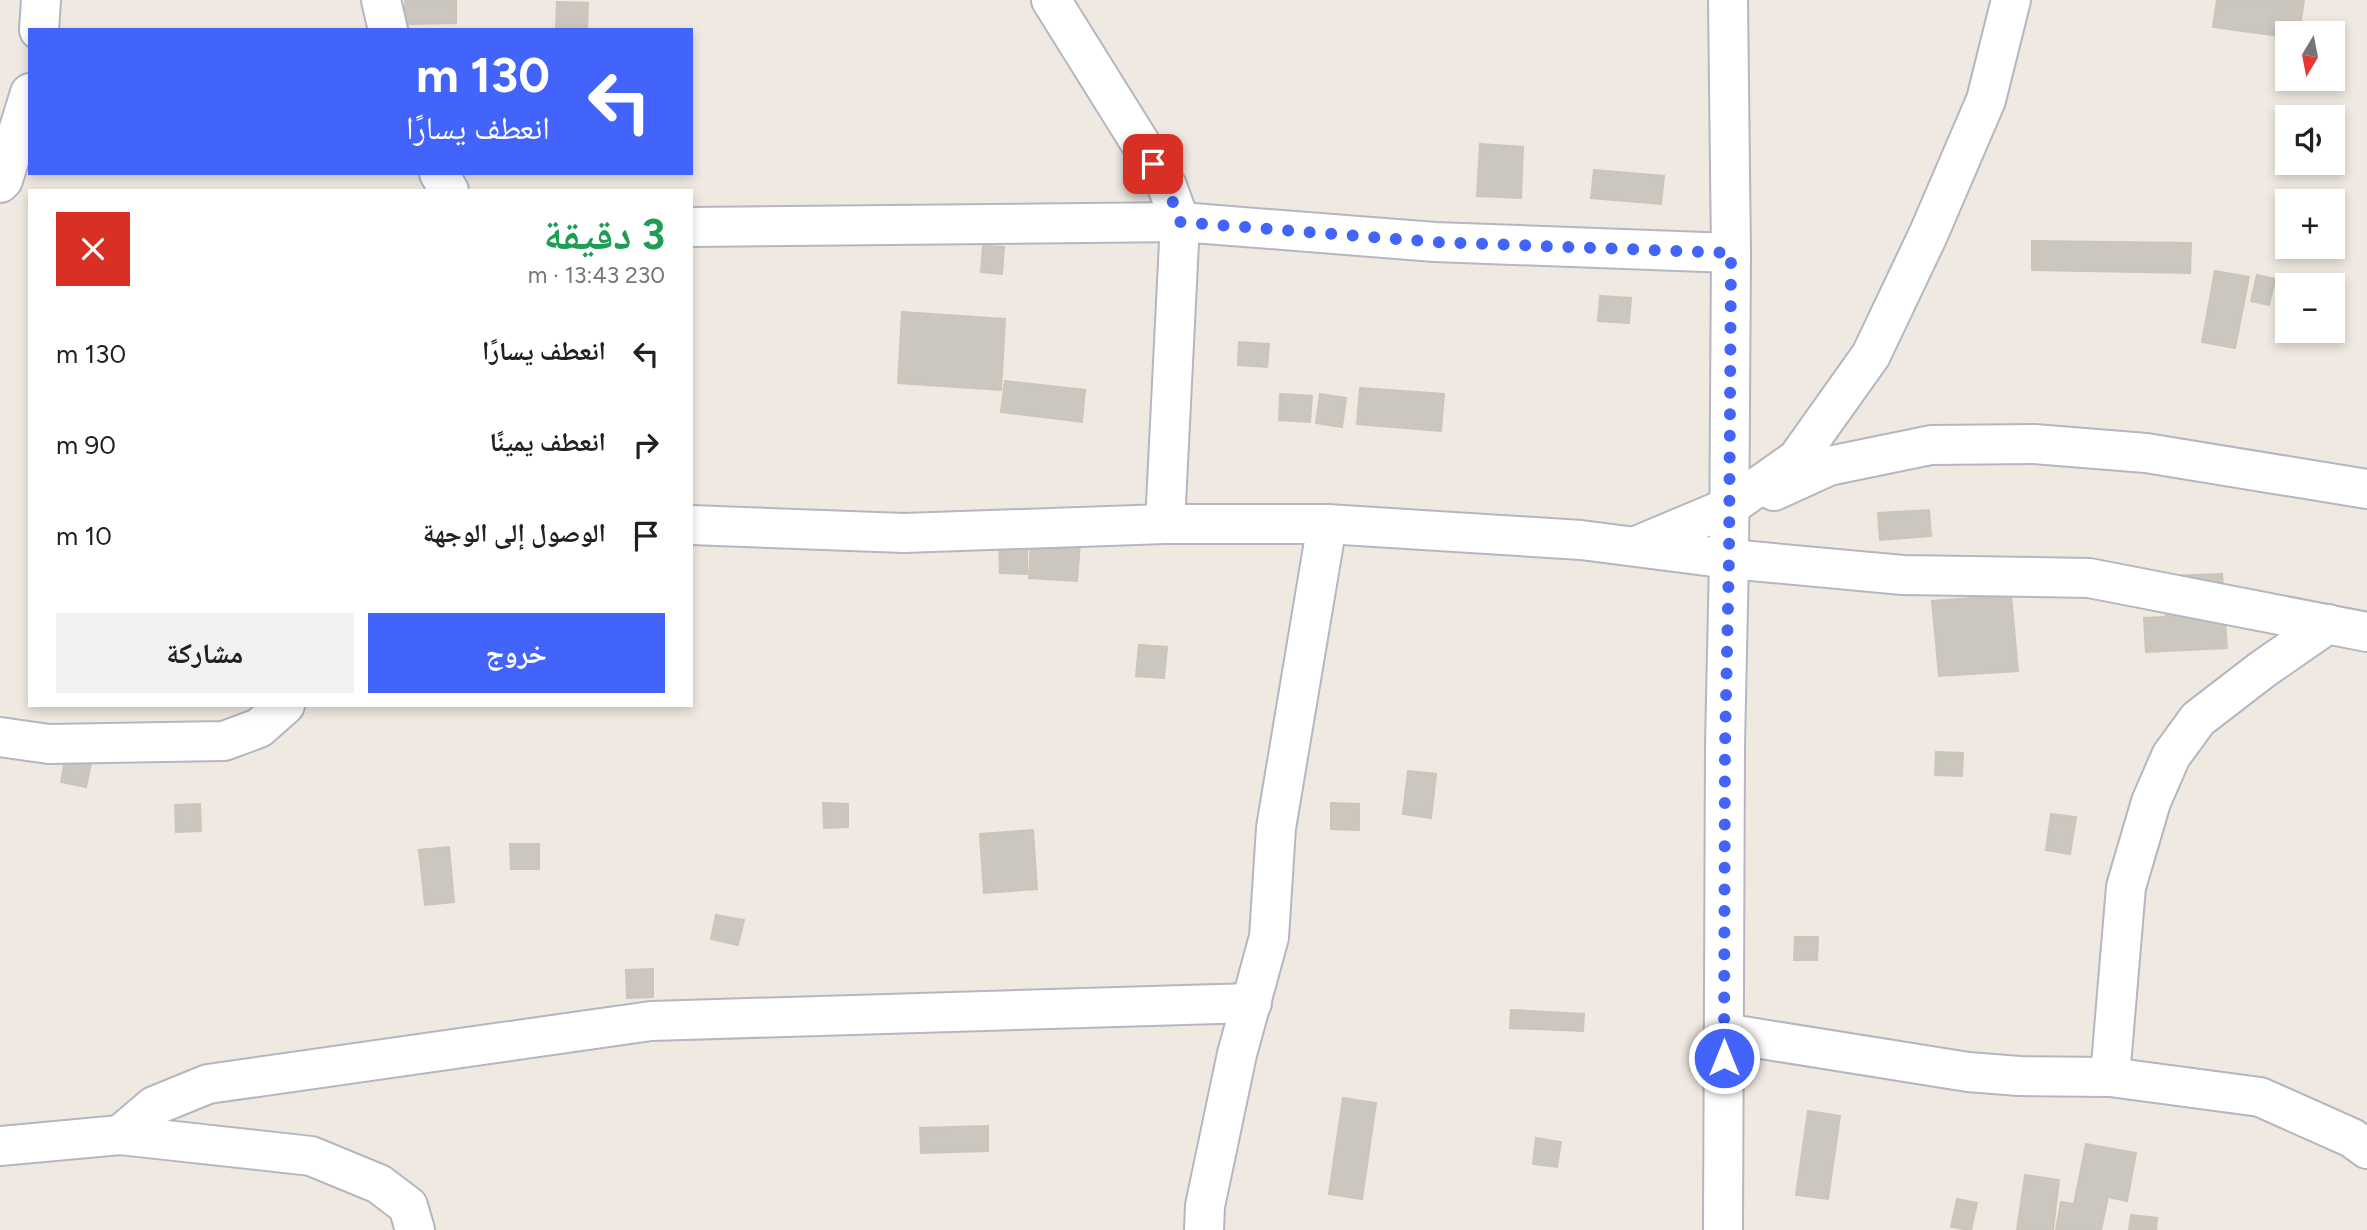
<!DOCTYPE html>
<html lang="ar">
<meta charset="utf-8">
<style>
:root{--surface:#fff;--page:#f2f2f2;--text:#202124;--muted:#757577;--accent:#4264fb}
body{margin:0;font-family:Figtree,"Noto Naskh Arabic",sans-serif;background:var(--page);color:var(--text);direction:rtl;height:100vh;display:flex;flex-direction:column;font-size:26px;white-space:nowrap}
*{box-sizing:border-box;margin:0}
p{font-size:23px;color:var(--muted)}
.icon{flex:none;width:38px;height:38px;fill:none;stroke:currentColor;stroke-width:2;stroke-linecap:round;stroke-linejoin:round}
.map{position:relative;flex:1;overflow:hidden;direction:ltr}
.panel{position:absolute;left:28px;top:189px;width:665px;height:518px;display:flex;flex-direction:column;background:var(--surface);border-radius:0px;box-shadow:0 4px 10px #0003;direction:rtl}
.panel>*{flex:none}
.top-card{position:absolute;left:28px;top:28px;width:665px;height:147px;border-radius:0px;box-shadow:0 4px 10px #0003;direction:rtl;background:#4264fb;color:#fff;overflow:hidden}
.needle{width:46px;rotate:190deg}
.buttons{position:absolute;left:2275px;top:21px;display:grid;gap:14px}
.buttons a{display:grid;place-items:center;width:70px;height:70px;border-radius:0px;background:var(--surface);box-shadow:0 4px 10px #0003;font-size:35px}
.pin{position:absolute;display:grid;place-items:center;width:60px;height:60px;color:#fff;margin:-30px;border-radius:14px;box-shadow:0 4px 10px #0006}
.me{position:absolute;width:77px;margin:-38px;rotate:0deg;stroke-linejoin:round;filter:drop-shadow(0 0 5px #0008)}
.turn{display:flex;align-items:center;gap:24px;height:147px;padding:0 28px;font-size:32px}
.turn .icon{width:91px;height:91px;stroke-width:2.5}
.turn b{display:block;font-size:49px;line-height:60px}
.round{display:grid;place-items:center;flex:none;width:74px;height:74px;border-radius:0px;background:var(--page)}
.summary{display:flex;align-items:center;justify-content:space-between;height:119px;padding:0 28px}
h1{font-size:42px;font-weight:700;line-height:52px;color:#1e9e55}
.primary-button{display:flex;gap:14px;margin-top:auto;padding:14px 28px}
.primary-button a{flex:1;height:80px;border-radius:0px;background:var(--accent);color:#fff;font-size:28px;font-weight:700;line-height:80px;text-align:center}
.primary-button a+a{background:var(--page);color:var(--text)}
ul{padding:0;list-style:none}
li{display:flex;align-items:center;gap:21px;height:91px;padding:0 28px}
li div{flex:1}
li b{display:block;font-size:26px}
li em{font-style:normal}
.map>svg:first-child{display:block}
.building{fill:#cbc7bf;stroke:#cbc5ba;stroke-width:2}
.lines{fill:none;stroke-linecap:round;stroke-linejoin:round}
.minor-casing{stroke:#b4b7c1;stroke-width:42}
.minor{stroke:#fff;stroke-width:38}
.route{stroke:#4264fb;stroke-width:12;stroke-dasharray:0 21.6}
</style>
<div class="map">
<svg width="2367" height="1230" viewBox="0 0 2367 1230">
<rect width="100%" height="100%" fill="#efe9e1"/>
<g class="building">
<polygon points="405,0 456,0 456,23 405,24"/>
<polygon points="2217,0 2304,0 2299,33 2287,33 2287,37 2213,27"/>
<polygon points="557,2 588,3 587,30 556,30"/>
<polygon points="1480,144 1523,147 1521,198 1477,196"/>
<polygon points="1594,170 1664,176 1661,204 1591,198"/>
<polygon points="2032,241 2191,243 2190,273 2032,270"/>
<polygon points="983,246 1004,247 1002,274 981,272"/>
<polygon points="2215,271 2249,277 2235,348 2202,342"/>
<polygon points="2257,275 2275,279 2269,305 2251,301"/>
<polygon points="1600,296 1631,298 1629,323 1598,321"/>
<polygon points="902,312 1005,319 1001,390 898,383"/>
<polygon points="1239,342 1269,344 1267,367 1238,365"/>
<polygon points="1005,381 1085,390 1082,422 1001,412"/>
<polygon points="1360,388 1444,394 1441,431 1357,424"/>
<polygon points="1280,394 1312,396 1310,422 1279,420"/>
<polygon points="1320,394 1346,398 1342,427 1316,423"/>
<polygon points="1929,510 1931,536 1880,540 1878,513"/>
<polygon points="1031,539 1080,542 1077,581 1029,578"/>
<polygon points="999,541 1027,541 1027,574 1000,573"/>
<polygon points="2222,574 2227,648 2146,652 2144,618 2166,617 2164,576"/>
<polygon points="2011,595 2018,671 1939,676 1932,601"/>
<polygon points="1139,645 1167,647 1164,678 1136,676"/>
<polygon points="1936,752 1963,753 1962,776 1935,775"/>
<polygon points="65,759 91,764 86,787 61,782"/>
<polygon points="1408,771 1436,774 1431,818 1403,814"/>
<polygon points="823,803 848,804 848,827 824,828"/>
<polygon points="1331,803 1359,804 1359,830 1331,829"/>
<polygon points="200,804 201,831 176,832 175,805"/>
<polygon points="2051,814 2076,817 2070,854 2046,850"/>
<polygon points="1033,830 1037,889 984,893 980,834"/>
<polygon points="510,844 539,844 539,869 511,869"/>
<polygon points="449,847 454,902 425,905 419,850"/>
<polygon points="716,915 744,920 738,945 711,939"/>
<polygon points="1795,937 1818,937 1817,960 1794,960"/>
<polygon points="653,969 653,997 627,998 626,970"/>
<polygon points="1511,1010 1584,1014 1583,1031 1510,1028"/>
<polygon points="1343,1098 1376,1103 1362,1199 1329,1194"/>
<polygon points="1808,1111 1840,1116 1828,1199 1796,1195"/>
<polygon points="988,1126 988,1151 921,1153 920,1128"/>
<polygon points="1536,1138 1561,1142 1557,1167 1533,1164"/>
<polygon points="2086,1144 2136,1153 2127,1201 2108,1197 2101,1230 2056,1230 2061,1202 2074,1204"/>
<polygon points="2025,1175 2059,1180 2053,1230 2017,1230"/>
<polygon points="1957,1199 1977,1203 1971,1230 1951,1227"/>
<polygon points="2131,1215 2157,1218 2156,1230 2129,1230"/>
</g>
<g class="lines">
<defs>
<g id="minor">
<polyline points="381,0 388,30"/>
<polyline points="1051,0 1167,186 1180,222 1165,524"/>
<polyline points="39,30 41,0"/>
<polyline points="439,173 449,191"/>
<polyline points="0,183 3,180 30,93"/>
<polyline points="691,227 1180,222 1435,242 1731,253"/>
<polyline points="1774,491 1829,466 1931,445 2034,444 2146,453 2367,489"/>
<polyline points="691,525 904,533 1165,524 1327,524 1581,540 1729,559 1903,575 2089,578 2367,632"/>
<polyline points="1636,546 1729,507 1797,459 1871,355 1928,235 1986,100 2011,0"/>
<polyline points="0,737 49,744 224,741 259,728 285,705"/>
<polyline points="1724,1033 1968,1072 2019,1076 2110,1077 2260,1097 2352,1138 2367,1149"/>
<polyline points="2110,1077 2126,887 2151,802 2171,756 2198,719 2263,669 2328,624"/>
<polyline points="120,1135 154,1106 208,1084 651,1021 1252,1003"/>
<polyline points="0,1146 120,1135 311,1156 379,1184 408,1206 415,1230"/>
<polyline points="1204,1230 1205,1206 1237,1054 1269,937 1276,828 1327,524"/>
<polyline points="1723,1230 1725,746 1729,559 1731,253 1728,0"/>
</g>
</defs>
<use href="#minor" class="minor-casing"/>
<use href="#minor" class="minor"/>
</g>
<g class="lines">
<polyline class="route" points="1153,164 1167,186 1180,222 1435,242 1731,253 1729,558 1725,746 1724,1058"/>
</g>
</svg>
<div class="buttons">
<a><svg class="needle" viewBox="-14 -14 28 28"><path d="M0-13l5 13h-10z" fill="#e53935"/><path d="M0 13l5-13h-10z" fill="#757577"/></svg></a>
<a><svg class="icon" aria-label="sound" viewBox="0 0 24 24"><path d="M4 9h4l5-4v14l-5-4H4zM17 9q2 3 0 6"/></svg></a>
<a>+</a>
<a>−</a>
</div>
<div class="pin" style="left:1153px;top:164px;background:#d93025"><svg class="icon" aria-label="arrive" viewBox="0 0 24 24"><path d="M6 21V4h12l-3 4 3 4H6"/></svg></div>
<svg class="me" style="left:1724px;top:1058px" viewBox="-20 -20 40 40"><circle r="17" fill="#4264fb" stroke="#fff" stroke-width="3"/><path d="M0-11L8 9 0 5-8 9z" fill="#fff"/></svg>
<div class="top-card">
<div class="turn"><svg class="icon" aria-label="left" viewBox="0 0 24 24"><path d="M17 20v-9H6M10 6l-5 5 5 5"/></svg><div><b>130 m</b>انعطف يسارًا</div></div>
</div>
<section class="panel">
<div class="summary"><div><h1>3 دقيقة</h1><p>230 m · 13:43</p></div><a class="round" style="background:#d93025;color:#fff"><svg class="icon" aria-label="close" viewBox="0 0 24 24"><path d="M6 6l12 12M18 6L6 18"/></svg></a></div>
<ul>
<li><svg class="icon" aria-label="left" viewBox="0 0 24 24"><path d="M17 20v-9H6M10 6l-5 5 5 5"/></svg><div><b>انعطف يسارًا</b></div><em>130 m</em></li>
<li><svg class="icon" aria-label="right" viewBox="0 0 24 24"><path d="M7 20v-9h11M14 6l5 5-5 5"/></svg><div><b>انعطف يمينًا</b></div><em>90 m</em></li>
<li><svg class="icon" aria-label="arrive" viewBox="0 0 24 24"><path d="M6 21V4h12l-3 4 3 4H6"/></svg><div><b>الوصول إلى الوجهة</b></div><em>10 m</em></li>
</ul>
<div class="primary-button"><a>خروج</a><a>مشاركة</a></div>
</section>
</div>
